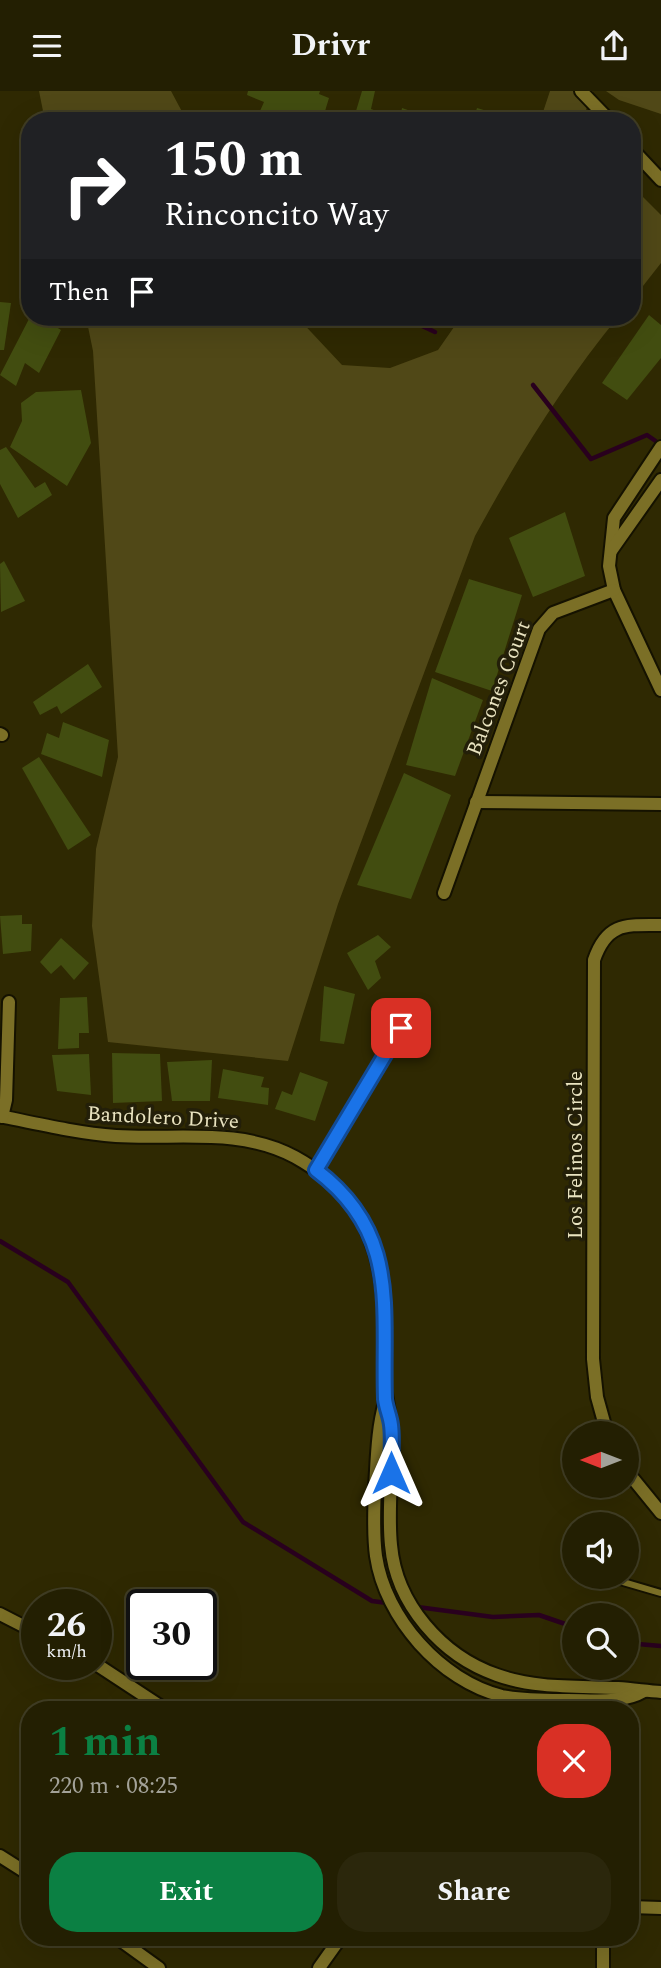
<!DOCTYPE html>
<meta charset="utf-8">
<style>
:root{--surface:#231f02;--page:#2b270c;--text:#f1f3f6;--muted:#a3a299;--line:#403d24;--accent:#0b8043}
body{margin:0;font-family:Spectral,serif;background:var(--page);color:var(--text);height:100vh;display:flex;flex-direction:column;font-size:26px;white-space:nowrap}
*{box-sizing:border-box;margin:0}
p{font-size:23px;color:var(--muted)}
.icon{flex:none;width:38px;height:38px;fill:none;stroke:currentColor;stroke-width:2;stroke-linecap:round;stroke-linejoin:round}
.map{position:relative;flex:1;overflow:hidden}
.details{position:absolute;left:21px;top:1610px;width:618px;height:245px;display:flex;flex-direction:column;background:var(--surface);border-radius:28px;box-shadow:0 7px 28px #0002,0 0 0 2px var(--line)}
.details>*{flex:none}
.banner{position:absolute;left:21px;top:21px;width:620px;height:214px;border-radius:28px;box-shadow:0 7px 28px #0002,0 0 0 2px var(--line);background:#202124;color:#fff;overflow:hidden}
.needle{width:46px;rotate:270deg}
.controls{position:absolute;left:562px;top:1330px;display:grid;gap:14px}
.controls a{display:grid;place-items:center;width:77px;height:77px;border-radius:50%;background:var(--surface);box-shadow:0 7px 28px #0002,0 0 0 2px var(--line);font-size:35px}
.speed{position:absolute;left:21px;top:1498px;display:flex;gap:14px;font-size:35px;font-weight:700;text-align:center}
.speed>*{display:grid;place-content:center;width:91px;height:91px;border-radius:50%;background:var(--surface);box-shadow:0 7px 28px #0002,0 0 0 2px var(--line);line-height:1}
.speed small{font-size:18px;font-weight:400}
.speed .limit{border:4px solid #111;border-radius:10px;background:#fff;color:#111}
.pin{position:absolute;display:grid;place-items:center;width:60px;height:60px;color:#fff;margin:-30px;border-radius:14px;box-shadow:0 4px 10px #0006}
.me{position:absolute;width:77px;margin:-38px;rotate:0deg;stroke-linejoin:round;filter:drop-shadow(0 0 5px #0008)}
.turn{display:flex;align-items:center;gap:24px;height:147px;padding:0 28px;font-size:32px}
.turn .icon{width:91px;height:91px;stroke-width:2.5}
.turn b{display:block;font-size:49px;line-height:60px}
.then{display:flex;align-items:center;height:66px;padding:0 28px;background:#0003;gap:14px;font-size:26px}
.round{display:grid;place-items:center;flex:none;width:74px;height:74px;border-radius:28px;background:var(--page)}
.headline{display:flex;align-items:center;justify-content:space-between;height:119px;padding:0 28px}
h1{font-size:42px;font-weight:700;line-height:52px;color:var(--accent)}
.action{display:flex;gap:14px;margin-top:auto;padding:14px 28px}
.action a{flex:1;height:80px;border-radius:28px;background:var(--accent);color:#fff;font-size:28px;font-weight:700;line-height:80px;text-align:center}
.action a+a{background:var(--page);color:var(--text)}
header{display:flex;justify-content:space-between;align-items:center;height:91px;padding:0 28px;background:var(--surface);font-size:32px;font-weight:700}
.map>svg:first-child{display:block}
.green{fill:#504817}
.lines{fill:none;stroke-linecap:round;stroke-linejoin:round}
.stream{stroke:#29001e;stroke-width:4.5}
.building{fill:#424d10}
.lane-casing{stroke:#151200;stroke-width:10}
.street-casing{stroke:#151200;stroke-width:16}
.lane{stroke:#7b6f26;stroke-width:6}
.street{stroke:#7b6f26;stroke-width:12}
.route-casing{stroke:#114b97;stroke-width:18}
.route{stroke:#1a73e8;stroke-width:12}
.labels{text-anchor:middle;stroke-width:7;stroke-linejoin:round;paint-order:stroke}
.street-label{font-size:21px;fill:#e9e3c0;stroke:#231f09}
</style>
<header><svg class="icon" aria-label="menu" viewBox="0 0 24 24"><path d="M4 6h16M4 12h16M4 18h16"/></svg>Drivr<svg class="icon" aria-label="share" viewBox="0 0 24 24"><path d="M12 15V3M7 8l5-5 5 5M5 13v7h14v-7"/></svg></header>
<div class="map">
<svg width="661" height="1877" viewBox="0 0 661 1877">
<rect width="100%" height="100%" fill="#2f2902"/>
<g class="green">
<polygon points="39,0 171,0 187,30 45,30"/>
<polygon points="550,0 593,0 582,30 540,30"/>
<polygon points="606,0 661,0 661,23 619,9"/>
<polygon points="632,95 661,124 661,172 632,209"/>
<path d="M86,226h211l45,48 48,3 48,-18 23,-33h157c-55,67 -101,142 -143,219l-137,368 -50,157 -180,-19 -16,-116 4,-77 22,-92 -25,-406z"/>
</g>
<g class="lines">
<g class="stream">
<polyline points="403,226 435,241"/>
<polyline points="533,294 591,368 647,344 657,351"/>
<polyline points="0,1150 68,1191 243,1431 372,1510 493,1526 539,1524 574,1536"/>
<polyline points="626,1552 661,1555"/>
</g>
</g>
<g class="building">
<polygon points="248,0 320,0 319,3 329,7 322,30 292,20 288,30 260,20 264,11 247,4"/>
<polygon points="362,0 375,0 371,18 390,25 392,20 401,22 402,17 440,30 353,30"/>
<polygon points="477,17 518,29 518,30 473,30"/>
<polygon points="0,211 11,212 4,259 0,259"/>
<polygon points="649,224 661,234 661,267 627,309 602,292"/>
<polygon points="30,226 40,226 61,239 39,282 25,272 16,295 0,284"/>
<polygon points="81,299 91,352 67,395 10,356 22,330 21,312 36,301"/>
<polygon points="6,356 35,397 45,391 52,404 18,427 0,393 0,359"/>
<polygon points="565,421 585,485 533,506 509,447"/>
<polygon points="4,470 25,510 1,521 0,473"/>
<polygon points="469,488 522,504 492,600 435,581"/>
<polygon points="88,573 102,596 61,623 57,615 40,624 33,611"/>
<polygon points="432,587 483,609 455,685 406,674"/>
<polygon points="63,631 109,649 102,686 41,663 47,642 59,647"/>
<polygon points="39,666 91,744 68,759 22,677"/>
<polygon points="404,682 451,704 411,808 357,794"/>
<polygon points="22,824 22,833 32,833 31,860 3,863 0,825"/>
<polygon points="378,844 391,856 375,870 381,887 368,899 347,862"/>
<polygon points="61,847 89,872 74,889 61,874 51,883 40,871"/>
<polygon points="324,895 355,903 344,953 320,950"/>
<polygon points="87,906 89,942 79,942 79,957 58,958 60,907"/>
<polygon points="112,962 160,963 162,1010 113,1012"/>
<polygon points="89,963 91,1004 57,1000 52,964"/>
<polygon points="212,969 210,1010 172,1010 167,971"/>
<polygon points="223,978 264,986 261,996 269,997 268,1014 218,1007"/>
<polygon points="300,981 328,991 315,1030 275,1018 282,1000 292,1004"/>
</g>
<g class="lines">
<defs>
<polyline id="lane" points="606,1486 661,1502"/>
<g id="street">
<polyline points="581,0 610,30"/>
<polyline points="632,58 661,89"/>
<polyline points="661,356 614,427 609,475 614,499 661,599"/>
<polyline points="611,460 661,389"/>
<polyline points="0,643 2,644"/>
<polyline points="476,711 661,713"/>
<polyline points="444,802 539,538 553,522 614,499"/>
<path d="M0,1025c39,8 77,17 116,20 59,4 124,-9 179,21 92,51 91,130 90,223 0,17 5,31 6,47 3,39 -4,79 0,118 5,59 51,111 106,130 39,14 81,11 121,13 15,1 29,3 43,4"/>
<polyline points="2,1026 6,1009 9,911"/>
<polyline points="316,1079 401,937"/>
<path d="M385,1311c-8,28 -8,56 -10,85 -1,22 -2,47 1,69 9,62 65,125 126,140 19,4 40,4 59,4 27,-1 59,5 83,-9"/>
<path d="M607,1342l-10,-36 -4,-38 1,-399c13,-38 32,-35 67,-35"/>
<polyline points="626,1379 661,1422"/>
<polyline points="0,1523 37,1542"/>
<polyline points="96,1573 166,1619"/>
<polyline points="0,1765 30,1784"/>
<polyline points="630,1816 661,1817"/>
<polyline points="116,1846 159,1877"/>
<polyline points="603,1846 603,1877"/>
<polyline points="319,1877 341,1846"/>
</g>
</defs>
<use href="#lane" class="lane-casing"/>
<use href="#street" class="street-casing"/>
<use href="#lane" class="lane"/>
<use href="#street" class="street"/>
</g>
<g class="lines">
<defs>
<path id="route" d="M391,1382c0,-16 2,-33 0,-48 -1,-9 -5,-17 -6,-26 -3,-92 15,-166 -69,-229l85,-142"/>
</defs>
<use href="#route" class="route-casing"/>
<use href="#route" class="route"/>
</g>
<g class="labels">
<g class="street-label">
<text transform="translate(498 597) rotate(-69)" y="7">Balcones Court</text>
<text transform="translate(163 1026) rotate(3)" y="7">Bandolero Drive</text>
<text transform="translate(575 1064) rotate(-90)" y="7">Los Felinos Circle</text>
</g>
</g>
</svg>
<div class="controls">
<a><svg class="needle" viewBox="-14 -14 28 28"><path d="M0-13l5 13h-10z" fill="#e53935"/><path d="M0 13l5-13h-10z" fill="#a3a299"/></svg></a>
<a><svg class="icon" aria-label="sound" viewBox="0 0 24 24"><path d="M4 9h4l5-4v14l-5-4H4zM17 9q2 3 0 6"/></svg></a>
<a><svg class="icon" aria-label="search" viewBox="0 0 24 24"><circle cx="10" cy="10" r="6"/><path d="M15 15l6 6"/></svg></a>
</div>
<div class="speed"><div>26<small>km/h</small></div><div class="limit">30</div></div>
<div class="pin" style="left:401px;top:937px;background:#d93025"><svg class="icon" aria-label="arrive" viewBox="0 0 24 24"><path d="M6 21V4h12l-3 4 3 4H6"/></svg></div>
<svg class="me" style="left:391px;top:1382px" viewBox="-20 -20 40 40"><path d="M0-17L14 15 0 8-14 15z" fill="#1a73e8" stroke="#fff" stroke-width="4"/></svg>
<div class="banner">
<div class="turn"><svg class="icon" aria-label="right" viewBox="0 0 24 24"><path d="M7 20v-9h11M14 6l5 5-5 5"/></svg><div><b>150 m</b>Rinconcito Way</div></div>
<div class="then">Then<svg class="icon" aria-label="arrive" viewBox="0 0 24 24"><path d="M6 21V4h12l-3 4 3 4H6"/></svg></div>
</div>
<section class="details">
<div class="headline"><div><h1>1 min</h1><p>220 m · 08:25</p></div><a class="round" style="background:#d93025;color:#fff"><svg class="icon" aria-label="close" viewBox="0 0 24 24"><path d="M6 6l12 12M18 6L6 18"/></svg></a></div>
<div class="action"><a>Exit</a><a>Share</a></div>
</section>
</div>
